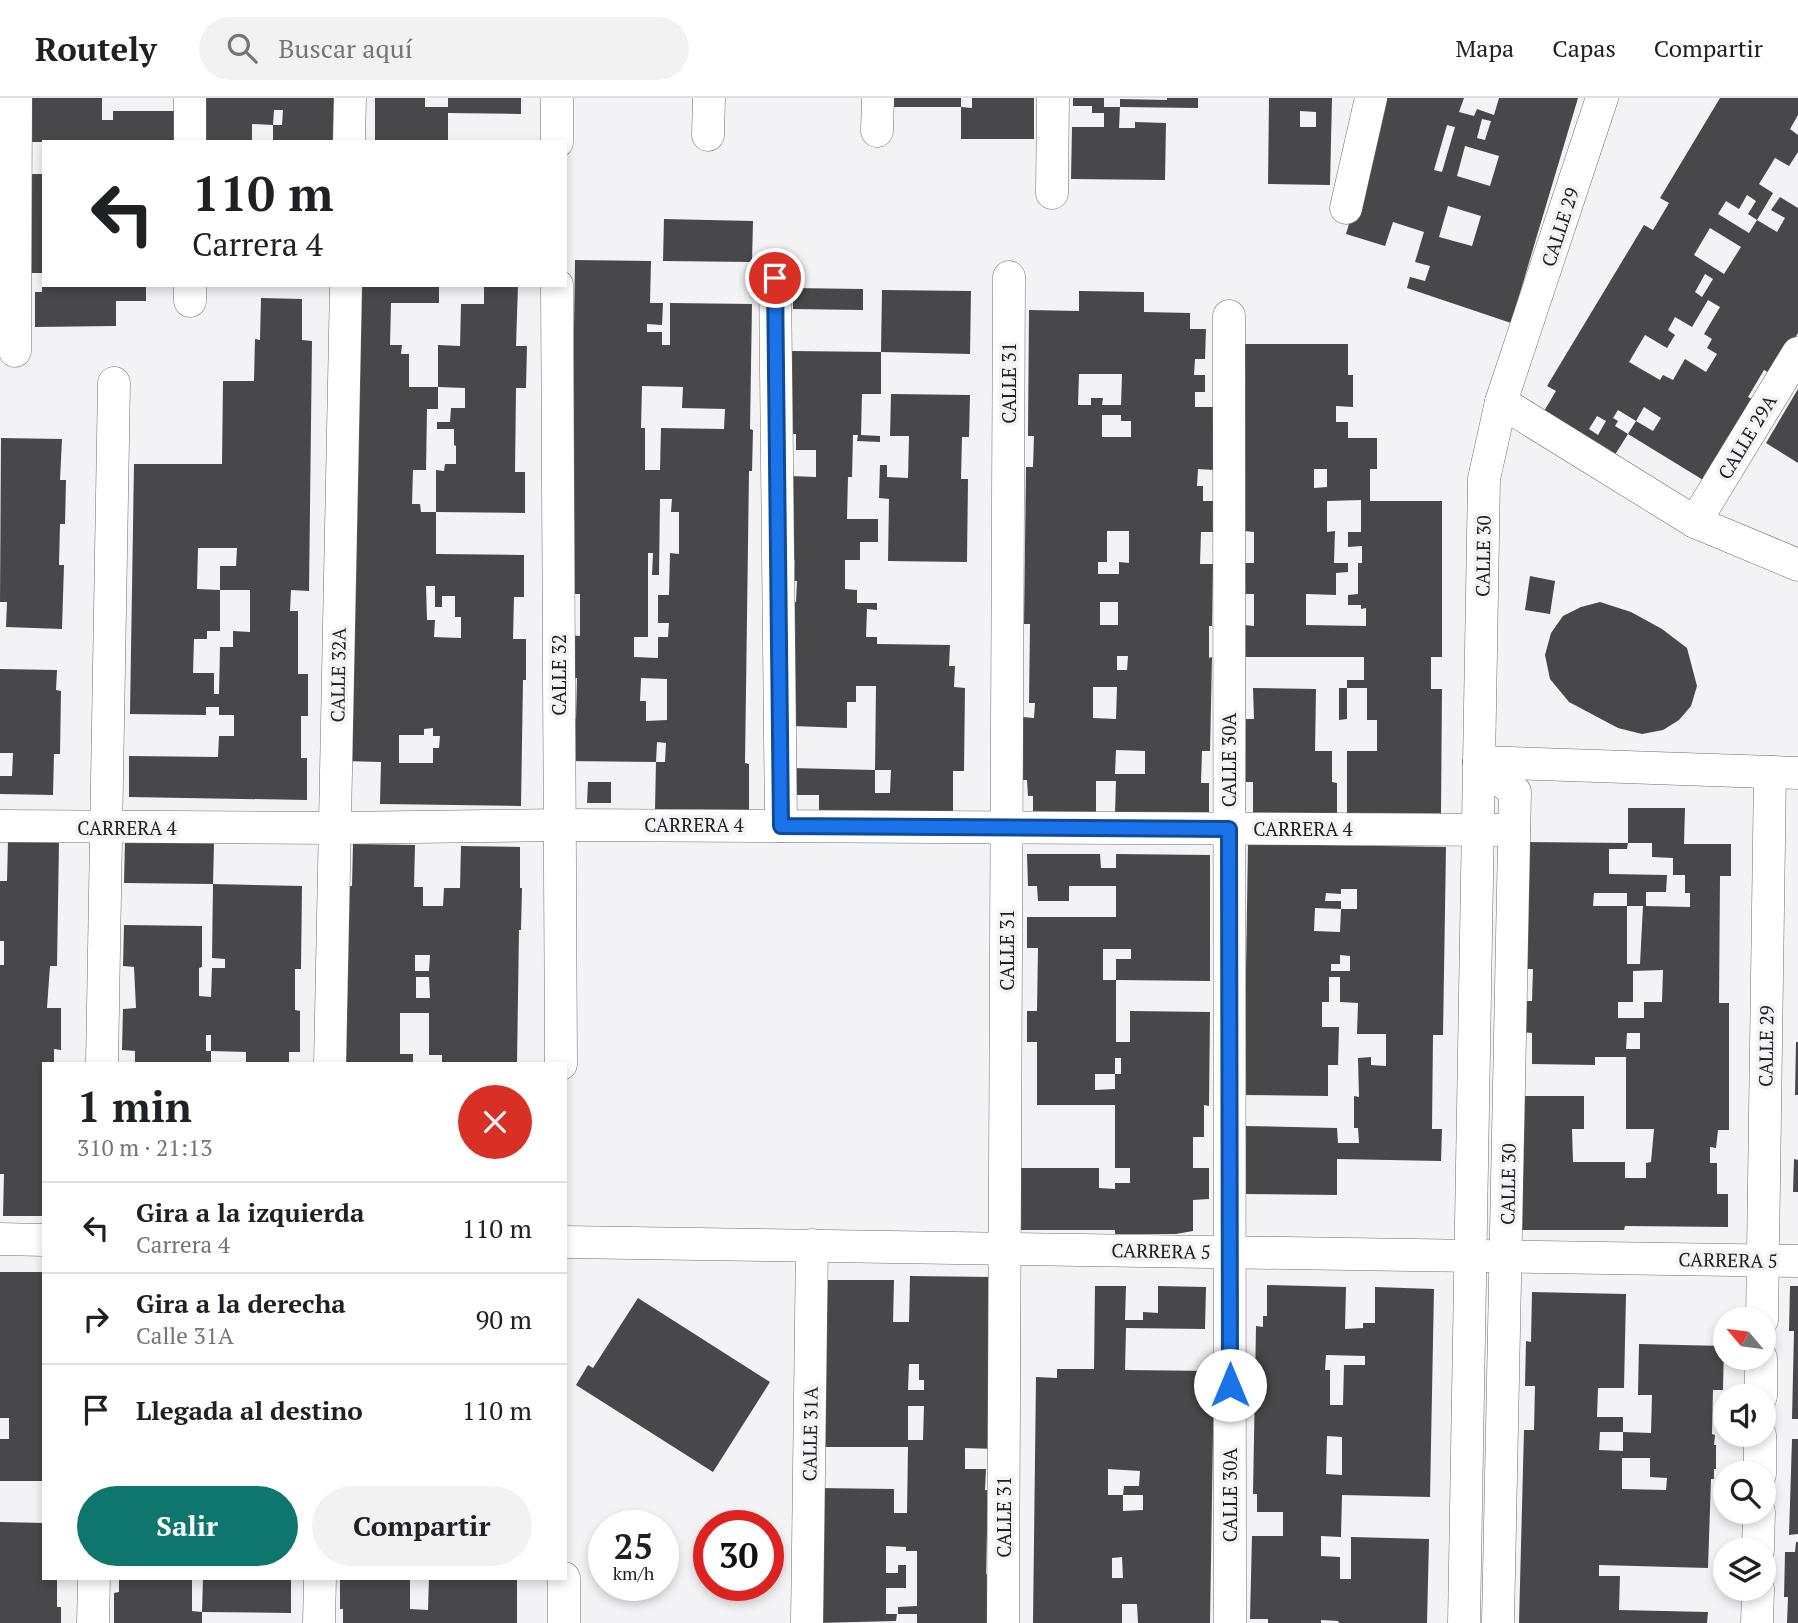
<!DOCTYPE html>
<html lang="es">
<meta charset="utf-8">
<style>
:root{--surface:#fff;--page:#f2f2f2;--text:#202124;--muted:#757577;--line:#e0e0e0;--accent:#0f766e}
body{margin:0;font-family:"PT Serif",serif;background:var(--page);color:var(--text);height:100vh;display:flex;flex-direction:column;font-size:26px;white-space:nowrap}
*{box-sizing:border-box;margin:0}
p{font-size:23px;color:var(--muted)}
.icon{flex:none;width:38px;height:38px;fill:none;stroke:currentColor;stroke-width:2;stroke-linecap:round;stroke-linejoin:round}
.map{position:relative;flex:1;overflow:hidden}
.panel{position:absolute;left:42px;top:964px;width:525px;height:518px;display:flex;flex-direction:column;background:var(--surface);border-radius:0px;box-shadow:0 4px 10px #0003}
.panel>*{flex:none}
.guide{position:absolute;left:42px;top:42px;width:525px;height:147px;border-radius:0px;box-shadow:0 4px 10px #0003;background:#fff;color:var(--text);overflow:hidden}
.needle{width:46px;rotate:299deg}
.controls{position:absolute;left:1713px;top:1209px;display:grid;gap:14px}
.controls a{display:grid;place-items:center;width:63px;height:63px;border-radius:50%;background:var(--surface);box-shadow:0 4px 10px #0003;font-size:35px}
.speed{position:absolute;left:588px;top:1412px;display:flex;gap:14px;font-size:35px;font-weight:700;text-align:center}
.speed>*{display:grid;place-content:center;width:91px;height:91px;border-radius:50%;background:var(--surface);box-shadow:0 4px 10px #0003;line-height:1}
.speed small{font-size:18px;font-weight:400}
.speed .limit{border:10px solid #d22;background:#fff;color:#111}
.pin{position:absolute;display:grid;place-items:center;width:60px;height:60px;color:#fff;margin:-30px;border:4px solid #fff;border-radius:50%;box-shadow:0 2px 7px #0007}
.me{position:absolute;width:77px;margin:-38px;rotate:0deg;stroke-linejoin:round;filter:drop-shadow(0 0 5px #0008)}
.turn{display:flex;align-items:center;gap:24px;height:147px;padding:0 35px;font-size:32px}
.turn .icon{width:91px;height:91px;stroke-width:2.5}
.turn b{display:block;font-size:49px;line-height:60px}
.round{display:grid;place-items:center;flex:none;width:74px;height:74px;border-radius:37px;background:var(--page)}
.overview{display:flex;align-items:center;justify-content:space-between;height:119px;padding:0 35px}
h1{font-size:42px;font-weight:700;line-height:52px}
.button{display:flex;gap:14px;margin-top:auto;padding:14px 35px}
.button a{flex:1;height:80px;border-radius:42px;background:var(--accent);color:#fff;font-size:28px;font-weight:700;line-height:80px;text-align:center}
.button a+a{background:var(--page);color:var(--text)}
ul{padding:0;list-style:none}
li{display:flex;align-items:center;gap:21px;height:91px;padding:0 35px;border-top:2px solid var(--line)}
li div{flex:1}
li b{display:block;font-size:26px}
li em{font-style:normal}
header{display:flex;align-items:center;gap:42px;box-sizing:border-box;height:98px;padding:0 35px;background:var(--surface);border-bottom:2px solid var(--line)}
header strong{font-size:33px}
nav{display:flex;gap:38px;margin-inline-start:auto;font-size:24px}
.search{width:490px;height:63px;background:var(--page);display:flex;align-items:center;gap:18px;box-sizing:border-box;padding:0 24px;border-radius:38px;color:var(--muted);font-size:26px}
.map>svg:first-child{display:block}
.building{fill:#48484a;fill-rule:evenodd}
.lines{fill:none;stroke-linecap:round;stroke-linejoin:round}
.minor-casing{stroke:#6f6f72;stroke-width:33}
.minor{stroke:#fff;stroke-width:32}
.route-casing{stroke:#114b97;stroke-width:18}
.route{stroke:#1a73e8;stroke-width:12}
.labels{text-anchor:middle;stroke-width:7;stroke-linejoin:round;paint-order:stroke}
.street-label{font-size:19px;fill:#202022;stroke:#f3f3f6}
</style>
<header>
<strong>Routely</strong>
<div class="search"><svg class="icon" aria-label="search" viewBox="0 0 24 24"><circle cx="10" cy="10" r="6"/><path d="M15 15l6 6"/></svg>Buscar aquí</div>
<nav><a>Mapa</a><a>Capas</a><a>Compartir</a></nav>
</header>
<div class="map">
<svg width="1798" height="1525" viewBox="0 0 1798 1525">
<rect width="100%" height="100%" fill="#f3f3f6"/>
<g class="building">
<polygon points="29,0 102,0 102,22 113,22 113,13 175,13 176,44 29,44"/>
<path d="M201,0h146l-1,44h-73v-17l-21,-1v18h-52zM274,12h9l-1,15h-9z"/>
<polygon points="375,0 425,0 425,9 448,9 448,0 521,0 521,16 448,15 448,44 375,44"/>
<polygon points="888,0 961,0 961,9 972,10 972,0 1034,0 1034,41 961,41 961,9 888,9"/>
<polygon points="1073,0 1104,0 1104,9 1120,9 1119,30 1135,30 1135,24 1166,25 1165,82 1071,81 1072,29 1104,29 1104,15 1092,15 1092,8 1073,8"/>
<polygon points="1167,0 1198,0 1198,10 1120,9 1120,1 1167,2"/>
<path d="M1269,0h63l-2,87 -62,-1zM1300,13l16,1v15h-16z"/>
<path d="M1387,0h77l-5,14 15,4 3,-7 17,6 5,-17h79l-67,225 -104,-35 3,-11 15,4 5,-15 -15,-4 9,-30 -31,-10 -8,24 -39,-12zM1482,21l9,2 -6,19 -8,-2zM1447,27l8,2 -13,45 -8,-2zM1465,48l34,10 -9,30 -33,-10zM1448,108l33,10 -9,30 -33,-9z"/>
<path d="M1720,0h78v17l-8,14 8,6v17l-9,14 -14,-8 -16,26 14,9 -16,27 -9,-6 8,-13 -9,-6 -8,14 -13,-8 -8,13 31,19 8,-13 20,12 8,-14 -14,-8 9,-13 18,11v125l-25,42 -9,-5 -16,27 9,5 -49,81 -80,-49 8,-13 -18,-11 -5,8 5,3 -3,5 13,8 -17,27 -71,-43 16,-27 -9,-5 97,-161 9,5 16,-27 -9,-5zM1710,130l31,19 -17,27 -30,-19zM1705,176l8,5 -11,18 -7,-5zM1708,202l12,7 -16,27 8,5 -5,9 10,6 -11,18 -21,-13 -12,21 -10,-5 -3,5 -31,-18 16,-27 22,13 8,-13 -7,-5 7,-13 17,10zM1644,309l17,11 -8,13 -17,-10zM1597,318l9,5 -8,14 -9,-6z"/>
<polygon points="29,76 44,76 44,175 30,175 32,107 29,107"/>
<polygon points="664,121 753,123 752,164 663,163"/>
<path d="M575,162l76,1 -1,42h13l-1,22 -15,-1v8h15v13h8v-42l82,1 -2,125 3,1 -1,41h-3l-4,292 4,1v46l-94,-1 1,-47h9l1,-19 -9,-1 -1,20 -89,-1 1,-42h8l1,-41 -9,-1 1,-42 11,1v-42h-10zM642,288l41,1 -1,21 43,1 -1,20 -63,-1 -1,42h-15v-42h-4zM660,401h12l-1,13h8v42l-9,-1 -1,42h-11v28h11l-1,14h-10v21l-24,-1v-20h14v-84h5l-1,22h7zM641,580l26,1v41l-21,1v-20h-6z"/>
<polygon points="42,187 146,187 146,203 116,203 116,228 35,229 35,194 42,194"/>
<path d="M355,187h84v18h-48l-1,42h12l-1,9h8v33h29v22h-11l-1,61h-13l-1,34h8l1,8h15v42l88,1v42h-10l-1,42h13v41h-3l-2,126 -141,-2 1,-42 -37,-1zM426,488h9v21h7v-11h13v21h6v21l-27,-1 1,-17h-8zM433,630v8h7l-1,12h-6v15h-34v-28h25v-6z"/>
<polygon points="484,187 518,187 516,248 527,248 526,290 516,290 515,374 525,374 525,415 436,414 436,372 444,373 445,366 456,366 456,348 454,347 454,331 437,331 437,324 450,324 451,310 465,310 465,290 438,289 438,247 460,248 461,206 484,206"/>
<polygon points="793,190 863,191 863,212 793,211"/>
<polygon points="882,192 971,193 970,256 881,254"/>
<path d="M1079,193l65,1v20l46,1v16h16l-1,30h-10l-1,16h11v17h-10v15h20l-1,63 -16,-1 -1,17h6v15h11l-1,31h-12l-1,32h13l-1,62h-3v32l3,-1 -2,94h-8l-1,32h8v31l-94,-1 1,-32h-20v32l-63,-1v-16h-5l-1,-16h-6l2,-63 11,1 1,-15h-6l1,-79h-6l2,-157h7l1,-31h-6l1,-126 50,1zM1079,276h43l-1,31h-19l1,-7h-12v7h-13zM1102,317h19v6h10v16h-29zM1107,433h22v32l-10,-1v12h-21v-12h9zM1100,504h18v23h-18zM1117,558h11l-1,14h-10zM1093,589h24l-1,32 -23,-1zM1116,652l29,1v23h-30z"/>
<path d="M261,200l41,1v41l10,1 -3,250 -18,-1 -1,21h8v63h10v42h-7v42h6v42l-178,-3v-41l89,1 1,-21h15v-21h-15v-8h-13v8l-76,-1 4,-250h88l1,-83h31l1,-42 5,1zM198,450h39l-1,18h-16v24h30v42l-17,-1v16h-13l-1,47h-5v-21h-21l1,-34h13v-8h13v-41l-23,-1z"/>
<path d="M1244,246h104v31h5v32l-17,-1v16h12v16h29v31h-7v32h72v156h-11v32h11l-1,125h-94v-63h30v-31h-10v-32h-20v31l-8,1v-32h8v-8h17v-23h-119l-1,-32 10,1v-32h-11v-31h11v-31l-10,-1zM1314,371h13v18l-13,1zM1361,402v32h-13v15l14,-1v17h-4v31l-10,1v10h13v4l5,-1v18l-60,-1v-31l30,1v-22l12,-1v-9h-14l1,-32 -8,1v-31z"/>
<path d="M792,253l89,1v42h-19l-1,41 19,1v6l-23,-1 1,-6h-5l-1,42h-4l-1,42h31v23h-18v18h-15v29l12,1v13h20v7l-10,-1 -1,28h11v7l73,1 -1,21h6l-1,21 11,1 -1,83h-11v42l-134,-3v-15h-29l1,-27 84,2 1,-84h-20v16h-9v26l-55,-2 2,-124h2l1,-21h-3l1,-21h-6l1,-84 26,1v-27h-20v-16h-8zM875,672h16l-1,23h-15z"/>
<polygon points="1798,291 1798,365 1766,345"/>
<polygon points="891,296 970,297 969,339 962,339 961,381 968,381 967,464 888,463 889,401 879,400 880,367 887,367 887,379 908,380 909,338 890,338"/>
<polygon points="1,340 62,341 60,382 66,382 65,426 60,426 59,467 64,467 62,531 6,529 7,504 0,504"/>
<polygon points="1530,478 1555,483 1550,516 1525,512"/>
<polygon points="1600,504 1631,514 1662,531 1687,550 1697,588 1691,608 1679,622 1663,632 1642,636 1618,630 1569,604 1550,581 1545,557 1551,535 1563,518 1581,509"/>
<polygon points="0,571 57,572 56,592 61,593 60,656 54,656 53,697 0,696 0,678 12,678 13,655 0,655"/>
<polygon points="1253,590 1316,591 1315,653 1332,653 1332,684 1337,685 1337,716 1253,715 1253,684 1245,684 1246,621 1254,621"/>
<polygon points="588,684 611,684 611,705 587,705"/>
<path d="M1628,710h57l-1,36h47v32h-11l-1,127h10v127h-11l-2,18 -6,-1v16h7v31h11v33l-103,-1 -1,4h-104l1,-134h63v33h-12l1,33h52v16h21v-15l5,-1 3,-33h-28v-72h-31v8l-63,-1v-31l-10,-1v-31h10l1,-32h-11l1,-127 105,1 -1,6h-18v25l58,1 -1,17h-20v14l44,1v-14h-5v-18h-12v-17l-21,-1v-14h-24zM1594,795h33v13h16l-3,58h-13v-58h-34zM1663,872l-1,32h-18v16h-26v-16h15v-31zM1627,935h13v16h-14z"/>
<polygon points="8,742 59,743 57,868 50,868 47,910 61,910 61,952 54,951 54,966 44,966 44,1118 3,1118 4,1076 0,1076 0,867 4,867 4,843 0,843 0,783 7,783"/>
<polygon points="125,743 214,745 213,786 124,785"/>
<path d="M353,746l62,1 -1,42h9v19h20l1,-18h16l1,-42 59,1v41h2l-1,42h-2l-2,134h-75v-9h-13v-42h-29v41h13v10h-73l2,-178h10zM415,857h15l-1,16h-14zM416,879h13l1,21h-14z"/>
<path d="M1248,746l198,3 -3,188h-10l-1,94h10l-1,32 -104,-2v36l-98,-1 5,-68 93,2 1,15h21l-1,-15h-4v-32l5,1 -1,-39 13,-1v8l15,1v-32h-29l1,-31 -18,-1v-25h-11v25h-7v25h17l-1,38h-10v31l-88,-1 2,-126 4,1zM1341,791h16v20h-16v-8h-16l1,-8 15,1zM1315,810l26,1 -1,23 -26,-1zM1340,857l10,1v15h-19v-7h9z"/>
<path d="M1027,756h73l1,14h15v-14l94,1v126l-94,-1v62h14v-31l80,1 -1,94 -5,-1v32h-11v31h16v31l-16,1v31l-17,3h-61v-4h-94v-62h78v20l16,1v-6h15v-15h-15v-63h-78v-63h-10v-31h10l1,-63h-11v-31h89v-31h-47v15h-31l-1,-15h-9zM1103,851h28v10h-15v21h-13zM1115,960h6v16h-6v15l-20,1v-16h20z"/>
<polygon points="213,786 302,788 301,871 295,871 295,912 300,913 300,954 289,954 289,966 246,966 246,954 211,953 211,937 206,937 206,953 211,953 211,966 135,966 135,953 122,952 123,911 136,910 134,869 123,868 124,827 202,828 202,869 199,870 199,898 211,899 212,870 225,870 225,861 212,860"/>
<polygon points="1796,944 1798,944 1798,997 1795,997"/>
<polygon points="1794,1061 1798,1062 1798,1094 1793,1094"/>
<polygon points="0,1174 44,1174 44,1383 0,1383 0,1341 9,1341 9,1320 0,1320"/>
<path d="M910,1178l82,1 4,172 -31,-1v21h21l-1,21 13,1 -10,15 -1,26 -1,42h8v49h-77v-9h-19v-7l19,-1v-55h-11v-4l-20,-1v27h12v-8h8v23h-20v26h11l-1,7 -79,2 1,-135 76,1v24h13l1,-66h-89l2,-167h73l-1,42h16zM909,1266h10v16h5v10h-16zM908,1308h16l-1,34h-15z"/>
<path d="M1267,1187l79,2 -1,42 18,-1v-5h12v-36l59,2 -4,208 -88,-2 -1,42 -20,-1v20l19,1v22h11v-42l78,2 -2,84h-88l-1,-2 -17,-1v3h-53v-4h-18l2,-83h31v-24h-26v-18h-4l3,-168 7,1v-11h4zM1326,1257l39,1v9h-21l-1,40h-13v-35h-5zM1327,1338l15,1v38l-16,-1z"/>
<path d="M1095,1188h31l-1,34h18v-8l15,1v-27l48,1 -1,42 -79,-1 -1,42 89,1 -4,252h-72l-1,-19h-15v19h-89l3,-246 21,1v-9h37zM1108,1371l32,2 -1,15h-15l-1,9h20v15l-20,1v-16h-15zM1122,1459l1,21h-11v-20z"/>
<polygon points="1790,1188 1798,1188 1798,1321 1792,1321 1794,1233 1789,1233"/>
<path d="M1532,1194l94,2 -2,94h-26l-1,29h26v15h-23l-1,18 24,1v-19l28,1 1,-38h-14l1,-51 85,2 -1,44h-10l-1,44 3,1 -1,10h2v24h-2v10h-3l-3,89 -109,-3v11h21l-1,34 89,2 -1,11h-188l5,-193h10l1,-44h-10l1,-45 5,1zM1622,1360h28v19l17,1 -1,12 -44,-1z"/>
<polygon points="638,1200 770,1284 713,1374 576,1287 588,1267 593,1270"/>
<polygon points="1792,1341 1798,1341 1798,1436 1789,1437"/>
<polygon points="0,1424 44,1425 44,1480 57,1480 57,1509 61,1509 61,1525 0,1525"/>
<polygon points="1796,1444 1798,1444 1798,1525 1787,1525 1788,1499 1784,1499 1785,1454 1795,1454"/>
<polygon points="119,1480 192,1480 192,1513 202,1514 203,1480 291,1480 291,1515 202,1514 202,1525 114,1525 114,1495 119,1494"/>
<polygon points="340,1480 410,1480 410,1511 428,1512 429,1480 517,1480 517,1525 343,1525 343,1511 340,1511"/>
</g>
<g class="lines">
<defs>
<g id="minor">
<polyline points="190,0 190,44"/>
<polyline points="877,33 878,0"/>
<polyline points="708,37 709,0"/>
<polyline points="349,44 350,0"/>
<polyline points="557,44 557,0"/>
<polyline points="1052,95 1053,0"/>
<polyline points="1346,110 1371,0"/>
<polyline points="775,180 781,728"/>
<polyline points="190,187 190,203"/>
<polyline points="557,187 561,966"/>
<polyline points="1229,218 1230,1525"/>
<polyline points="15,253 16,0"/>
<polyline points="1501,304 1695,424 1798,467"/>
<polyline points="1695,424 1798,255"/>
<polyline points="1479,664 1515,694 1498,1525"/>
<polyline points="1479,664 1798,675"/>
<polyline points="0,728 335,730 560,727 1514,732"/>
<polyline points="102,966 114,285"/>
<polyline points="330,966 346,187"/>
<polyline points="0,1141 44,1142"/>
<polyline points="565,1144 1798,1163"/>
<polyline points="1762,1222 1770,674"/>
<polyline points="1761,1298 1761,1260"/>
<polyline points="1760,1376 1760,1337"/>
<polyline points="1758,1452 1759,1414"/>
<polyline points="564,1480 564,1525"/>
<polyline points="93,1525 94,1480"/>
<polyline points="319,1525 320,1480"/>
<polyline points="807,1525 812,1147"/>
<polyline points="1003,1525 1009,179"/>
<polyline points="1464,1525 1484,381 1501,304 1602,0"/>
<polyline points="1757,1525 1758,1491"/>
</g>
</defs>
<use href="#minor" class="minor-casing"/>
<use href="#minor" class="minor"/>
</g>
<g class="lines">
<defs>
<polyline id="route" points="775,180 781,728 1229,731 1230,1287"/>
</defs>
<use href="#route" class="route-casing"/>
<use href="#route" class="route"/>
</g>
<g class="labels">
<g class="street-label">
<text transform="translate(1560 129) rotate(-72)" y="7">CALLE 29</text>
<text transform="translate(1009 285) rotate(-90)" y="7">CALLE 31</text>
<text transform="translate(1747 339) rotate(-59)" y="7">CALLE 29A</text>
<text transform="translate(1483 458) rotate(-89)" y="7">CALLE 30</text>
<text transform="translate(338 577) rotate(-89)" y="7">CALLE 32A</text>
<text transform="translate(559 577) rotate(-90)" y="7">CALLE 32</text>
<text transform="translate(1229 662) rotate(-90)" y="7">CALLE 30A</text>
<text x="694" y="734">CARRERA 4</text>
<text x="127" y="737">CARRERA 4</text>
<text x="1303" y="738">CARRERA 4</text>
<text transform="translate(1007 852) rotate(-90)" y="7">CALLE 31</text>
<text transform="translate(1766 948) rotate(-89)" y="7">CALLE 29</text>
<text transform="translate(1508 1086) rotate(-89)" y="7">CALLE 30</text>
<text transform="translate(1161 1153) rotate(1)" y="7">CARRERA 5</text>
<text transform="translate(1728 1162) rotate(1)" y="7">CARRERA 5</text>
<text transform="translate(810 1336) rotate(-89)" y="7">CALLE 31A</text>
<text transform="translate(1230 1397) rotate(-90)" y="7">CALLE 30A</text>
<text transform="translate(1004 1419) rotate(-90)" y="7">CALLE 31</text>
</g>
</g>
</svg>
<div class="controls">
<a><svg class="needle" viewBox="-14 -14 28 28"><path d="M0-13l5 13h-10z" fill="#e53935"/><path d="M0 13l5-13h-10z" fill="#757577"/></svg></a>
<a><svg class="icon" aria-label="sound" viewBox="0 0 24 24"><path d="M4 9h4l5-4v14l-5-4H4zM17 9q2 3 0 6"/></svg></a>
<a><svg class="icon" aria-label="search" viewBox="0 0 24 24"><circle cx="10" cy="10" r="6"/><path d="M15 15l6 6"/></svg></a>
<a><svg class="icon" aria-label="layers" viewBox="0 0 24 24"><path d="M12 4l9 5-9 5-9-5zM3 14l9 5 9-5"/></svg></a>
</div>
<div class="speed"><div>25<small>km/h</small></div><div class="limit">30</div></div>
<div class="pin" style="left:775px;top:180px;background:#d93025"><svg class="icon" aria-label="arrive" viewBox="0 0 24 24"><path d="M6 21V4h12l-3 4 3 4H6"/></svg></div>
<svg class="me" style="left:1230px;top:1287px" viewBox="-20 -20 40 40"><circle r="19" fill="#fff"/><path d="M0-13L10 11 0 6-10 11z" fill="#1a73e8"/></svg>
<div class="guide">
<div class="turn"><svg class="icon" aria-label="left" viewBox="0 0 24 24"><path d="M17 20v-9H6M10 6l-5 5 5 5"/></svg><div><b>110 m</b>Carrera 4</div></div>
</div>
<section class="panel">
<div class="overview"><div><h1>1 min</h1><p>310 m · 21:13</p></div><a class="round" style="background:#d93025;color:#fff"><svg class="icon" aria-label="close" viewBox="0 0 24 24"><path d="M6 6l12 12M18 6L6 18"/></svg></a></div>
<ul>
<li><svg class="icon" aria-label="left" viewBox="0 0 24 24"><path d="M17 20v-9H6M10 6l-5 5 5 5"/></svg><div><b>Gira a la izquierda</b><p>Carrera 4</p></div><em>110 m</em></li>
<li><svg class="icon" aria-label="right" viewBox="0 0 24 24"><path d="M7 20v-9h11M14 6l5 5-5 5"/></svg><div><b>Gira a la derecha</b><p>Calle 31A</p></div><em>90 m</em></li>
<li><svg class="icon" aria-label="arrive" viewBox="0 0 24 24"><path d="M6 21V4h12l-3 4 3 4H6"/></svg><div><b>Llegada al destino</b></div><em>110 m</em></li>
</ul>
<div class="button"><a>Salir</a><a>Compartir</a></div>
</section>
</div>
